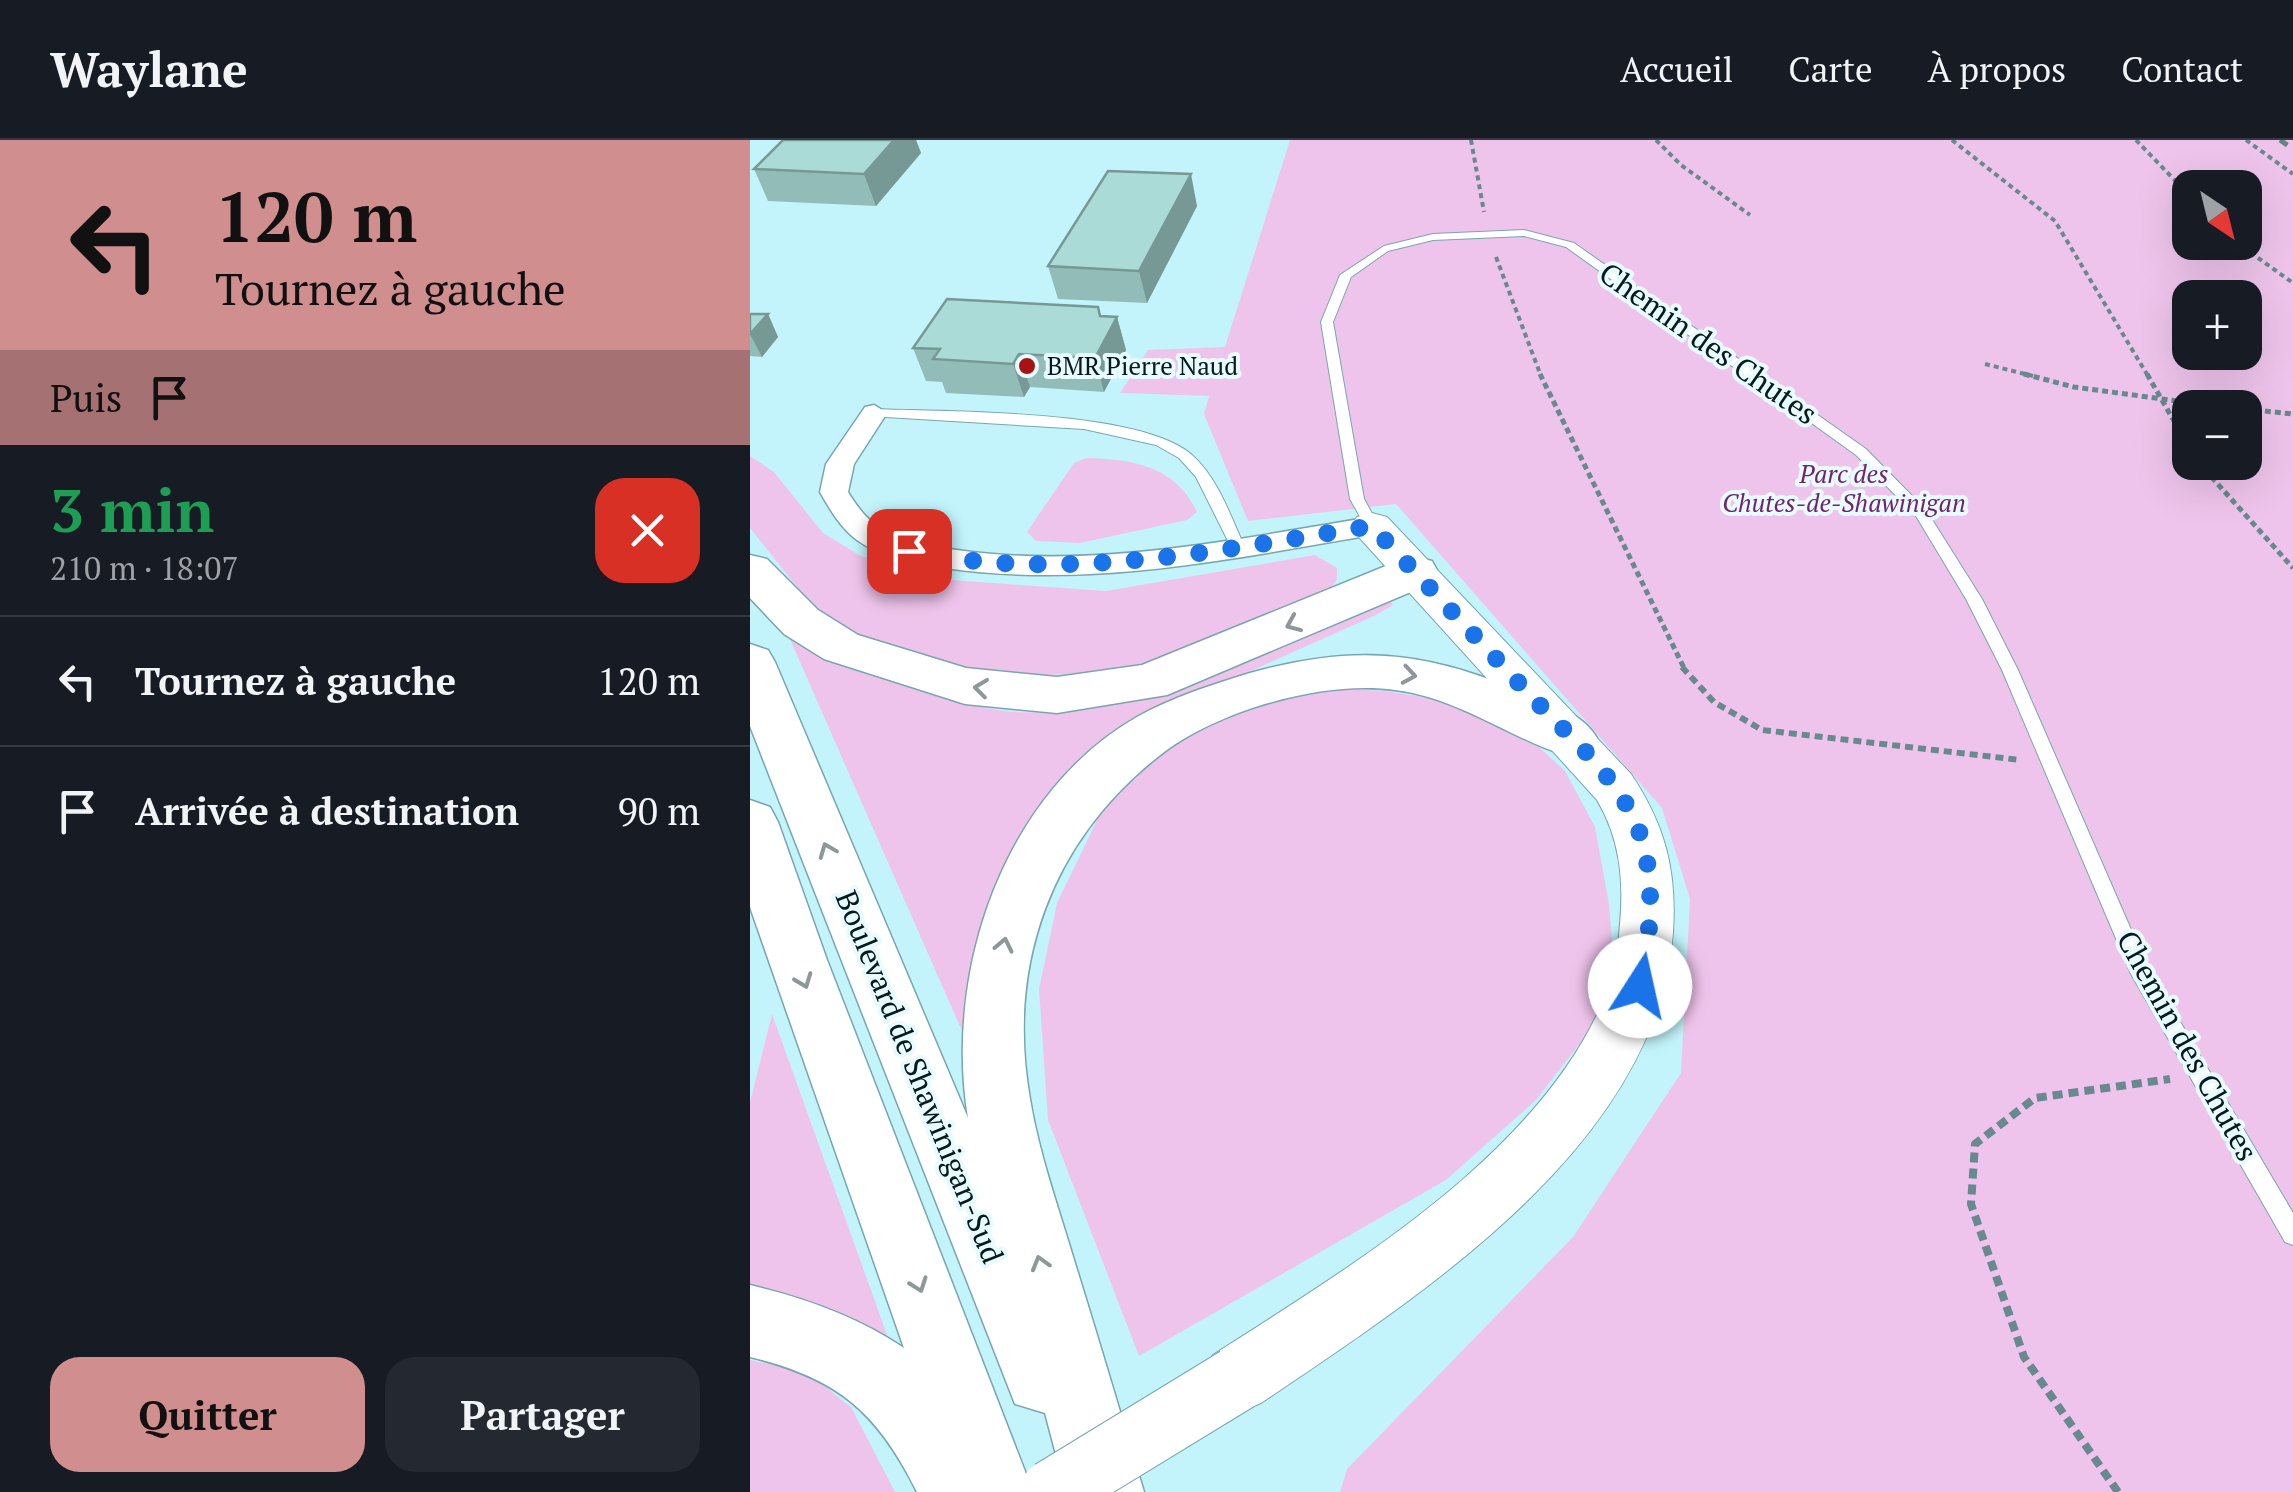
<!DOCTYPE html>
<html lang="fr">
<meta charset="utf-8">
<style>
:root{--surface:#171b24;--page:#242831;--text:#f1f3f6;--muted:#9ea1a6;--line:#363941;--accent:#d08e8f}
body{margin:0;font-family:"PT Serif",serif;background:var(--page);color:var(--text);height:100vh;display:flex;flex-direction:column;font-size:38px;white-space:nowrap}
*{box-sizing:border-box;margin:0}
p{font-size:32px;color:var(--muted)}
.icon{flex:none;width:55px;height:55px;fill:none;stroke:currentColor;stroke-width:2;stroke-linecap:round;stroke-linejoin:round}
.map{position:relative;flex:1;overflow:hidden}
.drawer{display:flex;flex-direction:column;background:var(--surface);width:750px}
.drawer>*{flex:none}
.banner{background:#d08e8f;color:#111;overflow:hidden}
.needle{width:65px;rotate:145deg}
.tools{position:absolute;left:1422px;top:30px;display:grid;gap:20px}
.tools a{display:grid;place-items:center;width:90px;height:90px;border-radius:20px;background:var(--surface);box-shadow:0 10px 40px #0002;font-size:50px}
.pin{position:absolute;display:grid;place-items:center;width:85px;height:85px;color:#fff;margin:-42px;border-radius:20px;box-shadow:0 5px 15px #0006}
.me{position:absolute;width:110px;margin:-55px;rotate:10deg;stroke-linejoin:round;filter:drop-shadow(0 0 8px #0008)}
.turn{display:flex;align-items:center;gap:35px;height:210px;padding:0 50px;font-size:45px}
.turn .icon{width:130px;height:130px;stroke-width:2.5}
.turn b{display:block;font-size:70px;line-height:85px}
.then{display:flex;align-items:center;height:95px;padding:0 50px;background:#0003;gap:20px;font-size:38px}
.round{display:grid;place-items:center;flex:none;width:105px;height:105px;border-radius:30px;background:var(--page)}
.summary{display:flex;align-items:center;justify-content:space-between;height:170px;padding:0 50px}
h1{font-size:60px;font-weight:700;line-height:75px;color:#1e9e55}
.primary-button{display:flex;gap:20px;margin-top:auto;padding:20px 50px}
.primary-button a{flex:1;height:115px;border-radius:30px;background:var(--accent);color:#111;font-size:40px;font-weight:700;line-height:115px;text-align:center}
.primary-button a+a{background:var(--page);color:var(--text)}
ul{padding:0;list-style:none}
li{display:flex;align-items:center;gap:30px;height:130px;padding:0 50px;border-top:2px solid var(--line)}
li div{flex:1}
li b{display:block;font-size:38px}
li em{font-style:normal}
header{display:flex;align-items:center;gap:60px;box-sizing:border-box;height:140px;padding:0 50px;background:var(--surface);border-bottom:2px solid var(--line)}
header strong{font-size:48px}
nav{display:flex;gap:55px;margin-inline-start:auto;font-size:35px}
main{display:flex;flex:1;min-height:0}
.map>svg:first-child{display:block}
.green{fill:#efc4ec;fill-rule:evenodd}
.lines{fill:none;stroke-linecap:round;stroke-linejoin:round}
.lane-casing{stroke:#78a6ae;stroke-width:2}
.street-casing{stroke:#78a6ae;stroke-width:3}
.secondary-casing{stroke:#78a6ae;stroke-width:2}
.primary-casing{stroke:#78a6ae;stroke-width:3}
.path-far3{stroke:#67898f;stroke-width:4;stroke-dasharray:5 4;stroke-linecap:butt}
.path-far2{stroke:#67898f;stroke-width:5;stroke-dasharray:6 4;stroke-linecap:butt}
.path-far1{stroke:#67898f;stroke-width:6;stroke-dasharray:8 5;stroke-linecap:butt}
.path{stroke:#67898f;stroke-width:8;stroke-dasharray:10 6;stroke-linecap:butt}
.lane{fill:#fff;fill-rule:evenodd}
.street{fill:#fff;fill-rule:evenodd}
.secondary{fill:#fff;fill-rule:evenodd}
.primary{fill:#fff;fill-rule:evenodd}
.rail{stroke:#63858a;stroke-width:5;stroke-dasharray:9 9;stroke-linecap:butt}
.secondary-bridge-casing{stroke:#78a6ae;stroke-width:66;stroke-linecap:butt}
.secondary-bridge{stroke:#fff;stroke-width:64}
.wall{fill:#92bcb8}
.shaded-wall{fill:#779996}
.building{fill:#aadbd6;stroke:#779996;stroke-width:2.5}
.oneway{stroke:#8f9899}
.route{stroke:#1a73e8;stroke-width:18;stroke-dasharray:0 32.4}
.poi-dot{fill:#a71311;stroke:#e8fbfe;stroke-width:4}
.labels{text-anchor:middle;stroke-width:8;stroke-linejoin:round;paint-order:stroke}
.far-poi-label{font-size:25px;fill:#071a1d;stroke:#e8fbfe;text-anchor:start}
.far-park-label{font-size:25px;font-style:italic;fill:#70236f;stroke:#e8fbfe}
.street-label{font-size:30px;fill:#071a1d;stroke:#e8fbfe}
</style>
<header>
<strong>Waylane</strong>
<nav><a>Accueil</a><a>Carte</a><a>À propos</a><a>Contact</a></nav>
</header>
<main>
<section class="drawer">
<div class="banner">
<div class="turn"><svg class="icon" aria-label="left" viewBox="0 0 24 24"><path d="M17 20v-9H6M10 6l-5 5 5 5"/></svg><div><b>120 m</b>Tournez à gauche</div></div>
<div class="then">Puis<svg class="icon" aria-label="arrive" viewBox="0 0 24 24"><path d="M6 21V4h12l-3 4 3 4H6"/></svg></div>
</div>
<div class="summary"><div><h1>3 min</h1><p>210 m · 18:07</p></div><a class="round" style="background:#d93025;color:#fff"><svg class="icon" aria-label="close" viewBox="0 0 24 24"><path d="M6 6l12 12M18 6L6 18"/></svg></a></div>
<ul>
<li><svg class="icon" aria-label="left" viewBox="0 0 24 24"><path d="M17 20v-9H6M10 6l-5 5 5 5"/></svg><div><b>Tournez à gauche</b></div><em>120 m</em></li>
<li><svg class="icon" aria-label="arrive" viewBox="0 0 24 24"><path d="M6 21V4h12l-3 4 3 4H6"/></svg><div><b>Arrivée à destination</b></div><em>90 m</em></li>
</ul>
<div class="primary-button"><a>Quitter</a><a>Partager</a></div>
</section>
<div class="map">
<svg width="1543" height="1352" viewBox="0 0 1543 1352">
<rect width="100%" height="100%" fill="#c3f4fc"/>
<g class="green">
<path d="M540,0h1003v1352h-953l7,-23 226,-232 108,-164 9,-174 -28,-91 -266,-304 -148,17 -44,-107 5,-18 -89,-3 28,-43 77,-3zM1440,48h55v54h-55zM1440,158h55v54h-55zM1440,268h55v54h-55z"/>
<polygon points="0,316 24,332 73,393 111,416 186,439 356,451 565,415 587,428 587,439 576,456 377,533 250,536 189,525 83,487 55,457 0,388"/>
<path d="M336,318c47,1 89,8 111,54l-10,8 -107,23 -44,-2 -9,-9 47,-69z"/>
<path d="M639,459l4,6 -15,9 -205,92 -109,74 -29,33 -41,78 -18,59 -14,81 -173,-394c66,31 135,61 208,73 119,18 281,-67 392,-111z"/>
<polygon points="565,548 635,551 712,563 773,592 815,631 845,687 859,764 865,839 841,889 786,960 696,1040 389,1216 298,980 289,849 307,763 352,670 415,605 487,563"/>
<polygon points="22,874 141,1206 84,1170 0,1152 0,962"/>
<polygon points="0,1220 56,1232 101,1267 145,1352 0,1352"/>
</g>
<g class="lines">
<defs>
<g id="lane">
<polygon points="774,90 824,103 1116,309 1176,370 1232,459 1268,530 1396,824 1543,1073 1543,1105 1535,1102 1381,834 1252,530 1216,459 1166,376 1106,315 816,107 774,96 683,100 638,111 601,137 583,182 614,359 629,386 622,391 617,389 600,359 571,182 590,135 634,106 683,94"/>
<path d="M124,269c72,3 266,0 318,46 26,23 39,62 53,93l-7,5 -5,-2 -37,-74 -17,-19 -23,-13 -72,-16 -215,-13 -2,-3z"/>
</g>
<path id="street" d="M124,265l13,8 -33,51 -6,28c11,18 23,33 42,42 20,11 44,13 67,16 138,20 278,-11 415,-33l10,3 4,6 -4,6 -10,3c-142,24 -283,54 -427,33 -30,-5 -63,-10 -88,-28 -16,-12 -27,-30 -37,-48l6,-28 39,-57z"/>
<path id="secondary" d="M622,373l15,4 244,257c34,51 46,96 42,158 -15,212 -252,363 -412,471l-24,10 -24,-10 -10,-24 10,-24c144,-93 342,-209 400,-379 6,-16 5,-35 7,-52 4,-45 0,-85 -23,-124l-240,-265 -6,-9 6,-9z"/>
<g id="primary">
<polygon points="0,415 17,419 68,470 108,495 216,528 307,537 392,525 648,421 665,417 682,421 688,432 682,443 417,555 307,573 215,564 74,519 34,494 0,458"/>
<path d="M0,504l18,6 7,12 193,456c-24,-146 35,-324 169,-401 36,-20 74,-32 113,-44 89,-25 157,-25 244,8 31,11 86,27 103,57l-7,14 -19,5c-61,-18 -111,-59 -176,-67 -73,-10 -179,21 -236,66 -107,84 -153,208 -129,343 9,55 28,107 44,161 24,77 47,155 70,232h-78l-21,-79 -30,-9 -265,-678z"/>
<path d="M0,660l20,7 8,15 49,138 206,532h-116c-40,-81 -80,-114 -167,-135v-72c55,13 108,32 154,63l-154,-441z"/>
</g>
</defs>
<use href="#lane" class="lane-casing"/>
<use href="#street" class="street-casing"/>
<use href="#secondary" class="secondary-casing"/>
<use href="#primary" class="primary-casing"/>
<g class="path-far3">
<polyline points="721,0 734,72"/>
<polyline points="906,0 931,25 1000,75"/>
<polyline points="1202,0 1305,81 1398,236"/>
<polyline points="1386,0 1440,56"/>
<polyline points="1496,0 1543,34"/>
<polyline points="1486,102 1543,143"/>
<polyline points="746,117 791,236"/>
<polyline points="1235,224 1283,236"/>
</g>
<g class="path-far2">
<polyline points="790,234 935,530"/>
<polyline points="1274,234 1324,247 1479,268"/>
<polyline points="1397,234 1440,309"/>
<polyline points="1495,269 1543,274"/>
<polyline points="1448,322 1543,428"/>
</g>
<polyline class="path-far1" points="932,527 964,562 1012,590 1270,620"/>
<polyline class="path" points="1368,1352 1274,1217 1221,1064 1225,1004 1285,958 1420,939"/>
<use href="#lane" class="lane"/>
<use href="#street" class="street"/>
<use href="#secondary" class="secondary"/>
<use href="#primary" class="primary"/>
<polyline class="rail" points="1530,0 1543,9"/>
<defs>
<polyline id="secondary-bridge" points="302,1352 487,1239"/>
</defs>
<use href="#secondary-bridge" class="secondary-bridge-casing"/>
<use href="#secondary-bridge" class="secondary-bridge"/>
</g>
<g class="wall">
<polygon points="33,0 166,0 171,13 126,66 18,61 4,29"/>
<polygon points="447,66 397,163 308,159 298,126"/>
<polygon points="0,174 18,174 28,197 12,217 0,216"/>
<polygon points="367,177 376,210 354,252 280,247 274,257 196,253 192,242 176,241 163,208"/>
</g>
<g class="shaded-wall">
<polygon points="144,0 166,0 171,13 126,66 114,34"/>
<polygon points="441,34 447,66 397,163 389,131"/>
<polygon points="18,174 28,197 12,217 0,194"/>
<polygon points="367,177 376,210 354,252 345,218"/>
<polygon points="269,214 280,247 274,257 263,224"/>
</g>
<g class="building">
<polygon points="33,0 144,0 114,34 4,29"/>
<polygon points="358,31 441,34 389,131 298,126"/>
<polygon points="197,159 348,167 350,176 367,177 345,218 269,214 263,224 183,219 190,209 163,208"/>
<polygon points="0,174 18,174 0,194"/>
</g>
<defs><path id="oneway-chevron" d="M-2-3.5L2.5 0L-2 3.5" fill="none" stroke-width="1.6" stroke-linecap="round" stroke-linejoin="round" transform="scale(2.5)"/></defs>
<g class="oneway">
<use href="#oneway-chevron" transform="translate(543 484) rotate(157)"/>
<use href="#oneway-chevron" transform="translate(659 535) rotate(9)"/>
<use href="#oneway-chevron" transform="translate(231 548) rotate(-173)"/>
<use href="#oneway-chevron" transform="translate(77 710) rotate(-112)"/>
<use href="#oneway-chevron" transform="translate(254 805) rotate(-78)"/>
<use href="#oneway-chevron" transform="translate(54 841) rotate(69)"/>
<use href="#oneway-chevron" transform="translate(290 1123) rotate(-106)"/>
<use href="#oneway-chevron" transform="translate(169 1145) rotate(70)"/>
</g>
<g class="lines">
<path class="route" d="M159,411c155,32 310,-1 463,-25 53,57 106,113 158,169 37,39 86,80 107,131 20,49 14,109 3,160"/>
</g>
<circle class="poi-dot" cx="277" cy="226" r="10"/>
<g class="labels">
<g class="far-poi-label">
<text x="297" y="235">BMR Pierre Naud</text>
</g>
<g class="far-park-label">
<text x="1094" y="343">Parc des<tspan x="1094" dy="29">Chutes-de-Shawinigan</tspan></text>
</g>
<g class="street-label">
<text transform="translate(958 204) rotate(35)" y="10">Chemin des Chutes</text>
<text transform="translate(1437 906) rotate(61)" y="10">Chemin des Chutes</text>
<text transform="translate(169 937) rotate(68)" y="10">Boulevard de Shawinigan-Sud</text>
</g>
</g>
</svg>
<div class="tools">
<a><svg class="needle" viewBox="-14 -14 28 28"><path d="M0-13l5 13h-10z" fill="#e53935"/><path d="M0 13l5-13h-10z" fill="#9ea1a6"/></svg></a>
<a>+</a>
<a>−</a>
</div>
<div class="pin" style="left:159px;top:411px;background:#d93025"><svg class="icon" aria-label="arrive" viewBox="0 0 24 24"><path d="M6 21V4h12l-3 4 3 4H6"/></svg></div>
<svg class="me" style="left:890px;top:846px" viewBox="-20 -20 40 40"><circle r="19" fill="#fff"/><path d="M0-13L10 11 0 6-10 11z" fill="#1a73e8"/></svg>
</div>
</main>
